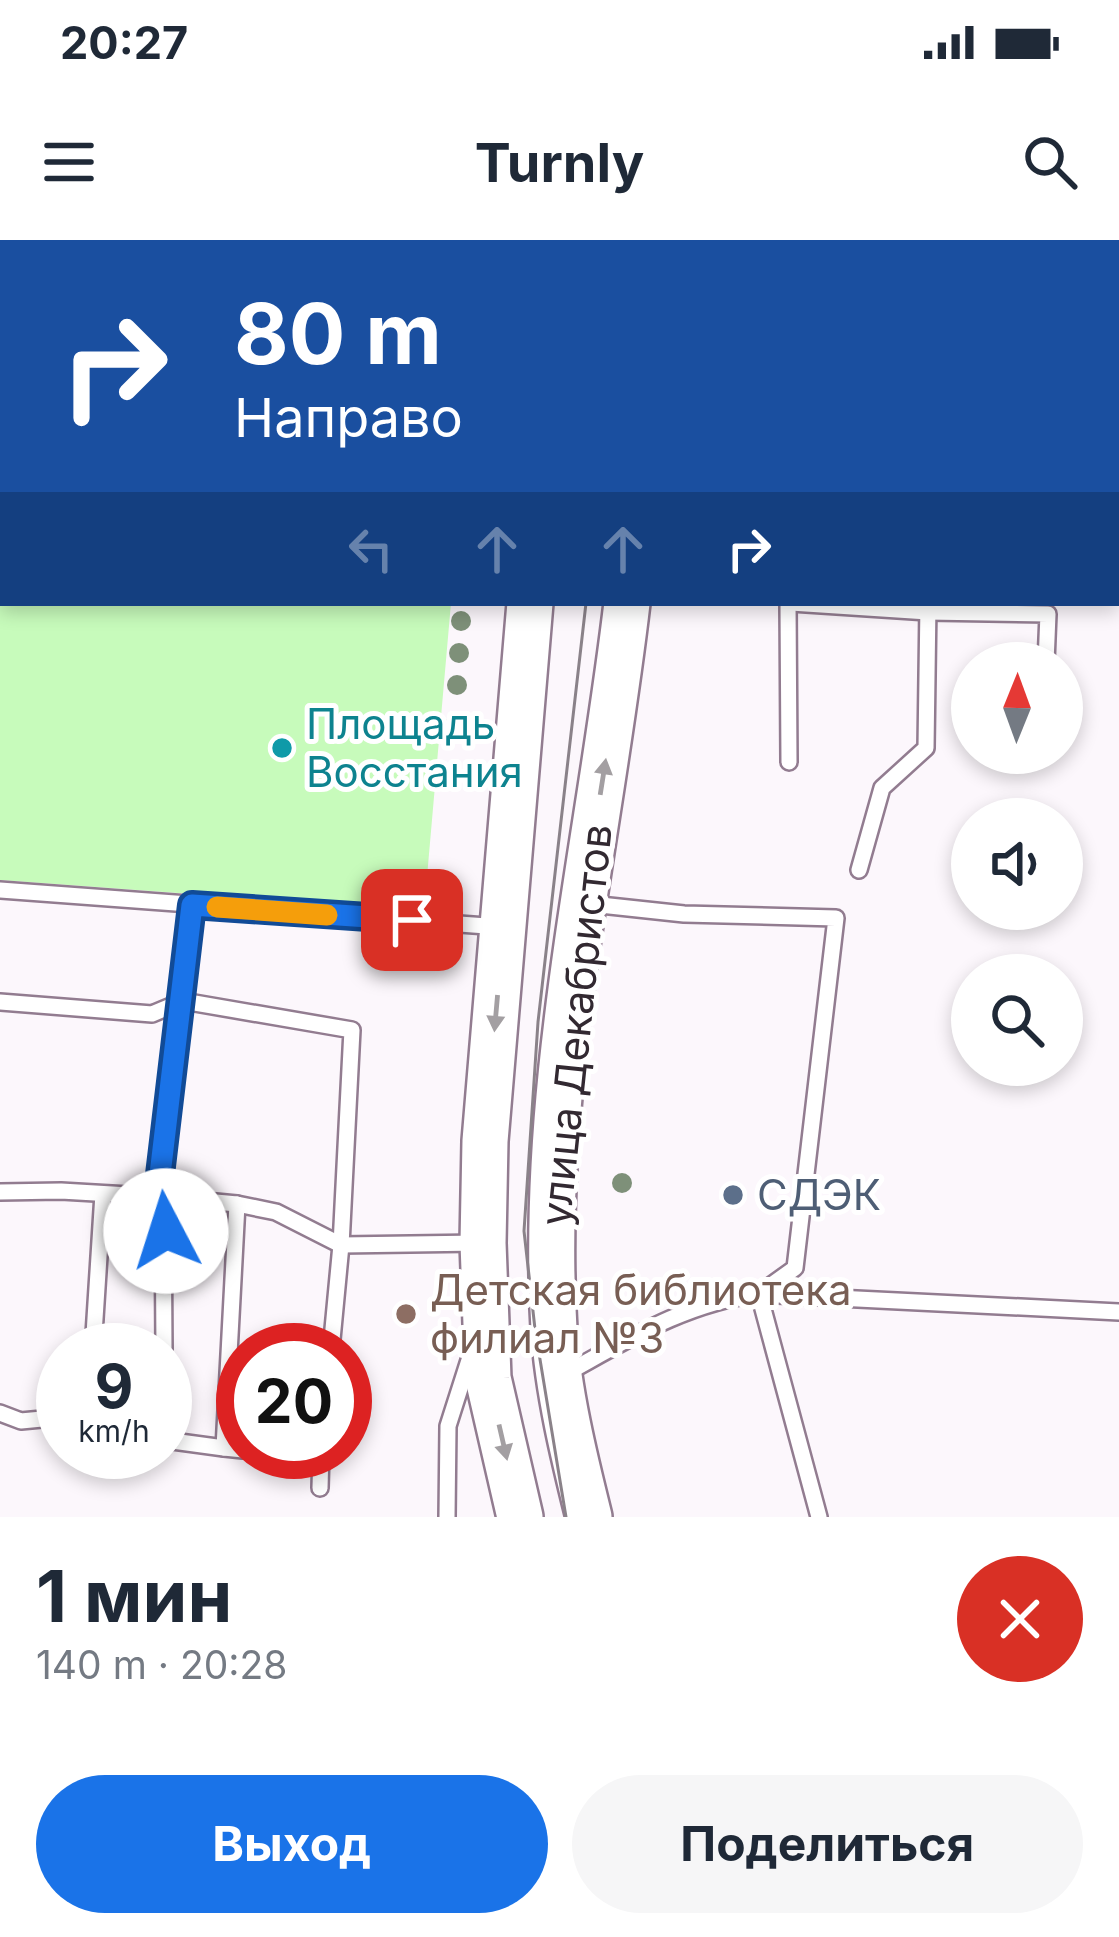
<!DOCTYPE html>
<html lang="ru">
<meta charset="utf-8">
<style>
:root{--surface:#fff;--page:#f6f6f7;--text:#1f2937;--muted:#747a83;--accent:#1a73e8}
body{margin:0;font-family:Inter,sans-serif;background:var(--page);color:var(--text);height:100vh;display:flex;flex-direction:column;font-size:45px;white-space:nowrap}
*{box-sizing:border-box;margin:0}
p{font-size:39px;color:var(--muted)}
.icon{flex:none;width:66px;height:66px;fill:none;stroke:currentColor;stroke-width:2;stroke-linecap:round;stroke-linejoin:round}
.map{position:relative;height:1277px;overflow:hidden}
.details{display:flex;flex-direction:column;background:var(--surface);flex:1}
.details>*{flex:none}
.hud{position:absolute;left:0px;top:0px;width:1119px;height:366px;box-shadow:0 6px 18px #0003;background:#1a4fa0;color:#fff;overflow:hidden}
.needle{width:78px;rotate:1deg}
.buttons{position:absolute;left:951px;top:402px;display:grid;gap:24px}
.buttons a{display:grid;place-items:center;width:132px;height:132px;border-radius:50%;background:var(--surface);box-shadow:0 6px 18px #0003;font-size:60px}
.speed{position:absolute;left:36px;top:1083px;display:flex;gap:24px;font-size:60px;font-weight:700;text-align:center}
.speed>*{display:grid;place-content:center;width:156px;height:156px;border-radius:50%;background:var(--surface);box-shadow:0 6px 18px #0003;line-height:1}
.speed small{font-size:30px;font-weight:400}
.speed .limit{border:18px solid #d22;background:#fff;color:#111}
.pin{position:absolute;display:grid;place-items:center;width:102px;height:102px;color:#fff;margin:-51px;border-radius:24px;box-shadow:0 6px 18px #0006}
.me{position:absolute;width:132px;margin:-66px;rotate:355deg;stroke-linejoin:round;filter:drop-shadow(0 0 9px #0008)}
.turn{display:flex;align-items:center;gap:42px;height:252px;padding:0 36px;font-size:54px}
.turn .icon{width:156px;height:156px;stroke-width:2.5}
.turn b{display:block;font-size:84px;line-height:102px}
.lanes{display:flex;align-items:center;height:114px;padding:0 36px;background:#0003;justify-content:center;gap:60px;direction:ltr}
.lanes .off{opacity:.35}
.round{display:grid;place-items:center;flex:none;width:126px;height:126px;border-radius:63px;background:var(--page)}
.overview{display:flex;align-items:center;justify-content:space-between;height:204px;padding:0 36px}
h1{font-size:72px;font-weight:700;line-height:90px}
.primary-button{display:flex;gap:24px;margin-top:auto;padding:24px 36px}
.primary-button a{flex:1;height:138px;border-radius:72px;background:var(--accent);color:#fff;font-size:48px;font-weight:700;line-height:138px;text-align:center}
.primary-button a+a{background:var(--page);color:var(--text)}
.status{display:flex;justify-content:space-between;align-items:center;height:84px;padding:0 60px;background:var(--surface);direction:ltr}
.status svg{height:33px;fill:currentColor}
header{display:flex;justify-content:space-between;align-items:center;height:156px;padding:0 36px;background:var(--surface);font-size:54px;font-weight:700}
.map>svg:first-child{display:block}
.green{fill:#c7fbbb}
.lines{fill:none;stroke-linecap:round;stroke-linejoin:round}
.lane-casing{stroke:#927c90;stroke-width:20}
.secondary-casing{stroke:#927c90;stroke-width:50}
.primary-casing{stroke:#927c90;stroke-width:56}
.lane{stroke:#fff;stroke-width:15}
.secondary{stroke:#fff;stroke-width:45}
.primary{stroke:#fff;stroke-width:51}
.tram{stroke:#8a8289;stroke-width:3}
.tree{fill:#7e9079}
.oneway{fill:#a39fa2}
.route-casing{stroke:#114b97;stroke-width:30}
.route{stroke:#1a73e8;stroke-width:21}
.slow{stroke:#f59e0b;stroke-width:21}
.culture-dot{fill:#0f9aa8;stroke:#fff;stroke-width:4.5}
.service-dot{fill:#5c6f8a;stroke:#fff;stroke-width:4.5}
.education-dot{fill:#8d6e63;stroke:#fff;stroke-width:4.5}
.labels{text-anchor:middle;stroke-width:10;stroke-linejoin:round;paint-order:stroke}
.culture-label{font-size:42px;fill:#0d838f;stroke:#fff;text-anchor:start}
.street-label{font-size:42px;fill:#322931;stroke:#fff}
.service-label{font-size:42px;fill:#4e5e75;stroke:#fff;text-anchor:start}
.education-label{font-size:42px;fill:#785e54;stroke:#fff;text-anchor:start}
</style>
<div class="status"><b>20:27</b><svg viewBox="0 0 49 12"><path d="M0 12V9h3v3zM5 12V6h3v6zM10 12V3h3v9zM15 12V0h3v12zM26 1h20v11H26zM47 4h2v5h-2z"/></svg></div>
<header><svg class="icon" aria-label="menu" viewBox="0 0 24 24"><path d="M4 6h16M4 12h16M4 18h16"/></svg>Turnly<svg class="icon" aria-label="search" viewBox="0 0 24 24"><circle cx="10" cy="10" r="6"/><path d="M15 15l6 6"/></svg></header>
<div class="map">
<svg width="1119" height="1277" viewBox="0 0 1119 1277">
<rect width="100%" height="100%" fill="#fcf7fc"/>
<polygon class="green" points="0,308 3,363 451,363 424,671 0,640"/>
<g class="lines">
<defs>
<g id="lane">
<polyline points="408,3 408,0"/>
<polyline points="816,3 817,0"/>
<polyline points="0,29 3,29"/>
<polyline points="1116,43 1119,43"/>
<polyline points="788,363 789,522"/>
<polyline points="791,363 928,372 1048,374 1046,423"/>
<polyline points="859,630 882,548 926,508 928,363"/>
<polyline points="0,650 500,687"/>
<polyline points="591,664 684,674 836,678 795,1028 759,1054 819,1277"/>
<polyline points="192,665 159,943 163,957 237,964 276,972 341,1005 480,1003"/>
<polyline points="0,762 152,774 183,761 352,790 341,1005 331,1110"/>
<polyline points="0,952 61,951 163,957 164,1110"/>
<polyline points="237,964 224,1208 243,1210"/>
<polyline points="93,1110 103,954"/>
<path d="M565,1134c62,-34 122,-72 194,-80l360,18"/>
<polyline points="0,1173 21,1181 63,1177"/>
<polyline points="165,1200 224,1208"/>
<polyline points="263,1212 320,1219"/>
<polyline points="320,1248 321,1212"/>
<polyline points="447,1277 448,1186 470,1117"/>
</g>
<g id="secondary">
<polyline points="575,3 575,0"/>
<polyline points="648,3 648,0"/>
<polyline points="520,1277 488,1138 483,1003 485,901 530,363"/>
<path d="M589,1277c-15,-60 -31,-126 -35,-188 -15,-244 45,-486 73,-726"/>
</g>
<g id="primary">
<polyline points="1116,193 1119,193"/>
<polyline points="0,194 3,194"/>
<polyline points="0,235 3,235"/>
<polyline points="1116,238 1119,238"/>
</g>
</defs>
<use href="#lane" class="lane-casing"/>
<use href="#secondary" class="secondary-casing"/>
<use href="#primary" class="primary-casing"/>
<use href="#lane" class="lane"/>
<use href="#secondary" class="secondary"/>
<use href="#primary" class="primary"/>
<g class="tram">
<polyline points="618,3 618,0"/>
<polyline points="566,1277 535,1089 524,991 538,782 586,363"/>
</g>
</g>
<g class="tree">
<circle cx="461" cy="381" r="10"/>
<circle cx="459" cy="413" r="10"/>
<circle cx="457" cy="445" r="10"/>
<circle cx="456" cy="483" r="10"/>
<circle cx="622" cy="943" r="10"/>
</g>
<defs><path id="oneway-solid" d="M-6-.8H1V-3.2L6.5 0L1 3.2V.8H-6Z" transform="scale(3)"/></defs>
<g class="oneway">
<use href="#oneway-solid" transform="translate(603 537) rotate(-81)"/>
<use href="#oneway-solid" transform="translate(496 773) rotate(95)"/>
<use href="#oneway-solid" transform="translate(503 1202) rotate(77)"/>
</g>
<g class="lines">
<defs>
<polyline id="route" points="166,991 159,943 192,665 412,680"/>
</defs>
<use href="#route" class="route-casing"/>
<use href="#route" class="route"/>
<polyline class="slow" points="217,667 327,675"/>
</g>
<circle class="culture-dot" cx="282" cy="508" r="12"/>
<circle class="service-dot" cx="733" cy="955" r="12"/>
<circle class="education-dot" cx="406" cy="1074" r="12"/>
<g class="labels">
<g class="culture-label">
<text x="306" y="499">Площадь<tspan x="306" dy="48">Восстания</tspan></text>
</g>
<g class="street-label">
<text transform="translate(576 785) rotate(-84)" y="15">улица Декабристов</text>
</g>
<g class="service-label">
<text x="757" y="970">СДЭК</text>
</g>
<g class="education-label">
<text x="430" y="1065">Детская библиотека<tspan x="430" dy="48">филиал №3</tspan></text>
</g>
</g>
</svg>
<div class="buttons">
<a><svg class="needle" viewBox="-14 -14 28 28"><path d="M0-13l5 13h-10z" fill="#e53935"/><path d="M0 13l5-13h-10z" fill="#747a83"/></svg></a>
<a><svg class="icon" aria-label="sound" viewBox="0 0 24 24"><path d="M4 9h4l5-4v14l-5-4H4zM17 9q2 3 0 6"/></svg></a>
<a><svg class="icon" aria-label="search" viewBox="0 0 24 24"><circle cx="10" cy="10" r="6"/><path d="M15 15l6 6"/></svg></a>
</div>
<div class="speed"><div>9<small>km/h</small></div><div class="limit">20</div></div>
<div class="pin" style="left:412px;top:680px;background:#d93025"><svg class="icon" aria-label="arrive" viewBox="0 0 24 24"><path d="M6 21V4h12l-3 4 3 4H6"/></svg></div>
<svg class="me" style="left:166px;top:991px" viewBox="-20 -20 40 40"><circle r="19" fill="#fff"/><path d="M0-13L10 11 0 6-10 11z" fill="#1a73e8"/></svg>
<div class="hud">
<div class="turn"><svg class="icon" aria-label="right" viewBox="0 0 24 24"><path d="M7 20v-9h11M14 6l5 5-5 5"/></svg><div><b>80 m</b>Направо</div></div>
<div class="lanes"><svg class="icon off" aria-label="left" viewBox="0 0 24 24"><path d="M17 20v-9H6M10 6l-5 5 5 5"/></svg><svg class="icon off" aria-label="ahead" viewBox="0 0 24 24"><path d="M12 20V5M6 11l6-6 6 6"/></svg><svg class="icon off" aria-label="ahead" viewBox="0 0 24 24"><path d="M12 20V5M6 11l6-6 6 6"/></svg><svg class="icon" aria-label="right" viewBox="0 0 24 24"><path d="M7 20v-9h11M14 6l5 5-5 5"/></svg></div>
</div>
</div>
<section class="details">
<div class="overview"><div><h1>1 мин</h1><p>140 m · 20:28</p></div><a class="round" style="background:#d93025;color:#fff"><svg class="icon" aria-label="close" viewBox="0 0 24 24"><path d="M6 6l12 12M18 6L6 18"/></svg></a></div>
<div class="primary-button"><a>Выход</a><a>Поделиться</a></div>
</section>
